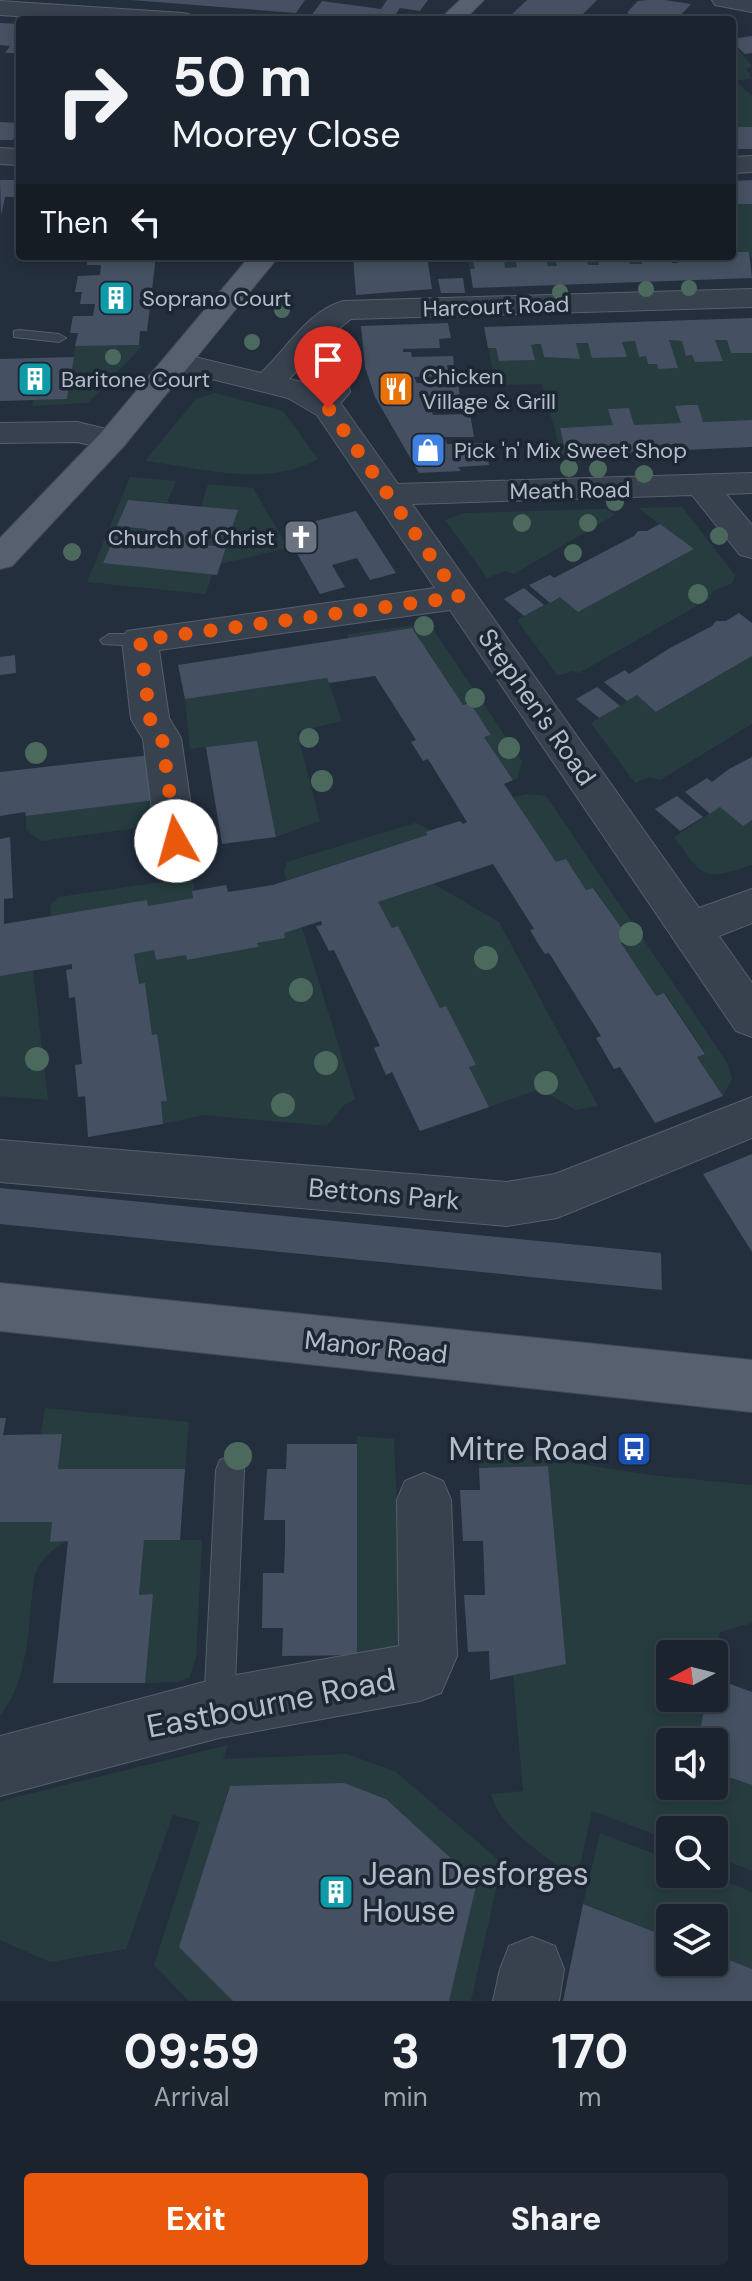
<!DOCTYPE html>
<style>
:root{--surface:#1b232e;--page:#242b36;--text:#f1f3f6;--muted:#a0a4aa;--line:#39404a;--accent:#ea580c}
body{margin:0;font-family:"DM Sans",sans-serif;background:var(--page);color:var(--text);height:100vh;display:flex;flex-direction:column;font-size:30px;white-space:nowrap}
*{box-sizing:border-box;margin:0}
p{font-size:26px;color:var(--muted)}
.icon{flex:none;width:44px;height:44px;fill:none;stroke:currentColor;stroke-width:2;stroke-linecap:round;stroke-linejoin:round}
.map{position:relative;height:2001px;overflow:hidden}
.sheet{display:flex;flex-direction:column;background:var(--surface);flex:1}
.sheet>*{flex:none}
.top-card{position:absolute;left:16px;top:16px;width:720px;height:244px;border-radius:8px;box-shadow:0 4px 12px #0003,0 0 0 2px var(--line);background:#1b232e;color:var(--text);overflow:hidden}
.needle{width:52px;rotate:263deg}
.controls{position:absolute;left:656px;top:1640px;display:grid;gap:16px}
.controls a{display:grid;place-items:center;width:72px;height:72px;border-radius:8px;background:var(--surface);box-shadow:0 4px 12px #0003,0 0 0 2px var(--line);font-size:40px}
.pin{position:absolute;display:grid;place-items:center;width:68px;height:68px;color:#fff;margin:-82px -34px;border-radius:50% 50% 50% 0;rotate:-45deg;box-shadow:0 0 8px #0007}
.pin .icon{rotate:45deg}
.me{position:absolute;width:88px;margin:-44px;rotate:353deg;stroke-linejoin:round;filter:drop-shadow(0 0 6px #0008)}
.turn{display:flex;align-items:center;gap:28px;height:168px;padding:0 24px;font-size:36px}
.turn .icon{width:104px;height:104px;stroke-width:2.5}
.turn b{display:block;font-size:56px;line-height:68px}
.then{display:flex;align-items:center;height:76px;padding:0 24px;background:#0003;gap:16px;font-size:30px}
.eta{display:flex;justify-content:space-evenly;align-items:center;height:136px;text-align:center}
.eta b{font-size:48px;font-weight:800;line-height:56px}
.button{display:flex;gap:16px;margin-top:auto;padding:16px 24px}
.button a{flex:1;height:92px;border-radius:8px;background:var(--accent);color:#fff;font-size:32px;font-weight:800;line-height:92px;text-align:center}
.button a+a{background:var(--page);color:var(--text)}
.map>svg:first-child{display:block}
.green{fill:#263c3f}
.building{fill:#455162}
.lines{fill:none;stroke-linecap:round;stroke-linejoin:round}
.service-casing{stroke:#565f6c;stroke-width:2}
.minor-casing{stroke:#565f6c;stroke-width:2}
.primary-casing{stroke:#414a57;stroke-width:2}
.service{fill:#38414e;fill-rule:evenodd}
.minor{fill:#38414e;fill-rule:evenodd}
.primary{fill:#56606e;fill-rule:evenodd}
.tree{fill:#4b6a5d}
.route{stroke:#ea580c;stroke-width:14;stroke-dasharray:0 25.2}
.labels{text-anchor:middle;stroke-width:7;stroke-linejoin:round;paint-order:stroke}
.far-poi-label{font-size:22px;fill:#b4bcc9;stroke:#1d2633;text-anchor:start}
.far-street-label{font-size:22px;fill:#b4bcc9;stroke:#1d2633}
.street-label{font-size:26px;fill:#b4bcc9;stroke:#1d2633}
.near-poi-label{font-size:32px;fill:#b4bcc9;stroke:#1d2633;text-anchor:end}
.near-street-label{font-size:32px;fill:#b4bcc9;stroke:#1d2633}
</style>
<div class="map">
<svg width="752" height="2001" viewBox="0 0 752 2001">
<rect width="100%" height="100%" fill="#242f3e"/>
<g class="green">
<polygon points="732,42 752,66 746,69 752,78 736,81 752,96 752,127 732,127 732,76 738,67 732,65"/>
<polygon points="732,196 737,204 752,204 752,259 749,252 737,252 732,246"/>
<polygon points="467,256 639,256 642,264 630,264 628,257 598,258 599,265 588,265 586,258 556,259 557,266 548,266 546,258 516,259 517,267 505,268 503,260 474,261 475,269 470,269"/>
<polygon points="669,340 682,341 686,355 723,360 715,340 727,340 732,353 752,353 752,420 703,422 698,405 675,406 681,423 634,425 629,408 609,409 613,425 560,428 566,455 562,456 542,384 496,385 488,348 496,348 500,361 534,360 531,345 541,344 544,357 579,359 576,343 588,343 593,358 626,357 622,342 635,341 639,356 646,356 648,364 657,364 659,369 677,368"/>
<polygon points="143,345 88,403 32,406 33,400 67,399 75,346"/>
<path d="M215,393l68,18 35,48c-51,29 -118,9 -173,2l51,-62z"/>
<polygon points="130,477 176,481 167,503 128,500 118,526 147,529 144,539 115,536 103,563 212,574 206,594 87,582"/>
<polygon points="208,484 253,488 288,548 220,564 226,547 195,544 198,534 229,537 238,511 201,507"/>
<polygon points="682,507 735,575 733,583 713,591 709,599 579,673 572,671 558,676 517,620 560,597 578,612 693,550 638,508"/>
<polygon points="605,509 616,514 514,574 505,571 487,578 445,520 464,513"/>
<polygon points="429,623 522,761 518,778 513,780 484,737 491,735 470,704 463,705 412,628 348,638 348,634"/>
<polygon points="752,656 752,724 660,780 650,777 635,783 591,723 637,695 657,712"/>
<polygon points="327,678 342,721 297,732 320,821 276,837 257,741 190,749 185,699"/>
<polygon points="528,794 546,796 728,1064 732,1079 723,1096 697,1057 705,1053 665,993 656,996 621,943 629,940 594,888 586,890 556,862 513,797"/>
<polygon points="156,800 159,825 41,841 26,830 26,816"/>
<path d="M720,807l23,19 9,-6v45c-49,17 -49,12 -78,-28z"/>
<polygon points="415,823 431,830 426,832 427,835 287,880 284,872 287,862"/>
<polygon points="187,878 194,883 193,898 148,906 146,901 51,916 50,905 59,897"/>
<polygon points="434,884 499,922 598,1106 576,1110 540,1089 489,1107 469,1067 475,1065 446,1006 440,1008 398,926 392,928 378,902"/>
<polygon points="302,927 355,1099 343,1106 327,1126 204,1115 163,1124 161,1101 167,1100 157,1035 152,1035 145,983 139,984 134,954 154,950 156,960 186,955 188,960 257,947 257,943 285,938 284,933"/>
<polygon points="33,971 48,1100 0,1096 0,976"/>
<polygon points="45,1408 189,1422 185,1469 58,1469 62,1434 41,1434"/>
<polygon points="357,1436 394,1439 401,1596 401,1630 396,1650 357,1655"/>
<path d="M479,1448l171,27 102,10v138l-32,9 -6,28v-6h-44v44h36l-8,44h-28v44h44v-14l38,13v86l-38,-15v-26h-44v10l-78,-29 -16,72c-27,-29 -74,-49 -85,-89l32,-3 -10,-116 53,-11 -18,-198 -69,2z"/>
<path d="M0,1522h52l-2,20 18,-1c-17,8 -27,18 -34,36 -6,46 -4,102 -34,139z"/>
<polygon points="144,1540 202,1540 196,1658 189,1678 177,1682 145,1683 152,1595 139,1595"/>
<polygon points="228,1745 223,1759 347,1754 396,1772 502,1863 471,2001 449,2001 477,1882 386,1799 344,1783 229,1787 194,1902 233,2001 189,2001 154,1965 200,1822 173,1815 126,1949 50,1962 0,1940 0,1801"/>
<polygon points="600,1833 670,1860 670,1874 706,1874 752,1892 752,1969 714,1954 714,1918 670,1918 670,1938 583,1904"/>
</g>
<g class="building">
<polygon points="131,0 305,0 296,13"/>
<polygon points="387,0 428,0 420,11 400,8 392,20 343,20 311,16 322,1 381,9"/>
<polygon points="527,0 597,0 577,20 506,20"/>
<polygon points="647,0 664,0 691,4 676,20 628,20 632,15 627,13 632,7 638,1"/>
<polygon points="0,23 20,24 20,49 15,53 5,53 10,46 0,45"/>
<polygon points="752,36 752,53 745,54 732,42 732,39"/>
<polygon points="0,122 20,123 13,140 0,140"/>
<rect x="732" y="127" width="20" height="22"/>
<polygon points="0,180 20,180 20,197 5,197 1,215"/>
<polygon points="752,180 752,204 737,204 732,196 732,181"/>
<polygon points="732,241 737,252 749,252 752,278 473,288 470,269 475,269 473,261 504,260 505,268 517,267 515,259 546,258 548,266 557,266 555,259 572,258 586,258 588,265 599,265 597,258 628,257 630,264 642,264 639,256 669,256 672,263 678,263 675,256 711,256 713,261 724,261 722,256 732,256"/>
<polygon points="88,256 156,256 147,331 140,331 139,345 75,346 78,333 70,333 73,316 93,316 95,304 80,304 82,292 75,292 78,276 100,275 101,265 87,265"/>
<polygon points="353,256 427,256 432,289 356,295"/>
<polygon points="463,278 465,293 441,293 438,279"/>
<polygon points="752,318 752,353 731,353 727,340 715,340 723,361 695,362 692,355 686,356 682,341 669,340 678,368 658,369 657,364 648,364 646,356 639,357 635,341 622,342 627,357 592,358 588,343 576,343 580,359 544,357 541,344 537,344 531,345 535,360 499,361 496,348 488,348 484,327"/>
<polygon points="448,323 451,338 439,339 440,348 403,349 403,352 411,352 412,357 453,356 454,365 447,365 449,376 414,377 417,383 458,382 461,407 430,408 433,415 470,414 474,437 444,437 447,444 485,443 489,465 458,467 461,471 419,473 375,397 365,367 361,326"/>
<polygon points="74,357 67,399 0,401 0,359"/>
<polygon points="685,405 698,405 703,422 752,420 752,447 566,455 560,428 613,425 608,409 629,408 634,425 681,423 675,406"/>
<polygon points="128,500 238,510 229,537 198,534 195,544 226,547 217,575 103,563 115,536 144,539 147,529 117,526"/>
<polygon points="356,511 396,573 370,580 357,558 332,565 345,587 320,594 283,529"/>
<polygon points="660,524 694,549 578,612 560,597 550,603 529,585 550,575 554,578 634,536 638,531 647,531"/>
<polygon points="524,588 544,605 524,616 504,599"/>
<polygon points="739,613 752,623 752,656 656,712 637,695 627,701 604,682 625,670 629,674 670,648 712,626 716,621 726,621"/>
<polygon points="412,628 463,705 470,703 491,735 484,737 513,780 504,784 556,862 566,859 586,890 593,888 630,940 621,943 656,996 664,993 705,1054 697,1057 723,1096 655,1123 620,1067 614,1069 596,1038 601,1036 549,953 545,954 537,942 530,930 534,929 493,864 378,902 392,928 398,926 440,1008 446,1006 476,1065 469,1067 489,1107 420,1131 392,1072 386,1075 374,1048 380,1046 334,950 329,951 316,926 322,925 321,921 284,933 285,938 257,943 258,947 187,960 186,955 156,960 154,950 134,954 139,984 145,983 152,1035 157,1034 167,1101 161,1101 163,1124 88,1137 85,1096 78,1097 75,1065 82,1064 75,997 69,998 68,985 66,970 72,969 72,964 0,976 0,839 10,837 13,898 4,899 4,924 147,900 148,906 193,898 192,891 226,885 228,892 273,885 427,835 426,832 431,830 460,821 463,824 467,822 428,759 423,761 411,742 416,740 375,676 329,683 327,678 185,699 178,665"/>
<polygon points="15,655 16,673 0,675 0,657"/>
<polygon points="597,687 620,706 599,718 576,699"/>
<polygon points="257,741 276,837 222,844 206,747"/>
<polygon points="150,755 156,800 26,816 25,812 0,816 0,772"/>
<polygon points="752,757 752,820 743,826 720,807 710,814 685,792 707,778 712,782 729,769"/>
<polygon points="677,796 703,817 680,831 655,809"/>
<polygon points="752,1154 752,1252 703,1174"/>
<polygon points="0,1188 661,1253 662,1290 0,1224"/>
<polygon points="0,1418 6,1418 3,1435 62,1434 58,1469 185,1469 180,1540 144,1540 139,1595 153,1594 145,1683 53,1683 68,1541 50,1542 52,1522 0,1522"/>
<polygon points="287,1444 357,1444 357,1655 282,1656 283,1628 262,1628 263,1573 284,1573 285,1546 285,1520 264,1520 267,1469 286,1469"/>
<polygon points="548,1466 566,1664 490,1680 489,1651 468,1652 464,1595 485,1595 483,1541 463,1541 460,1490 480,1490 479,1468"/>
<polygon points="714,1678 752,1692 752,1785 714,1772 714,1742 698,1742 706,1698 714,1698"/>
<polygon points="344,1783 386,1799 477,1882 449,2001 233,2001 179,1947 230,1786"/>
<polygon points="583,1904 670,1938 670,1962 714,1962 714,1954 752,1969 752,2001 563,2001"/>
</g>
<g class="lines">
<defs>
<g id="service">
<polygon points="19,330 59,334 66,338 59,342 14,337 14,331"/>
<polygon points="313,334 343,353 350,392 334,411 328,413 320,408 334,391 329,355 308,341 306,338"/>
<polygon points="109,634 140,634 149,640 140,646 103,644 100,640"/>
<polygon points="230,1456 240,1460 244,1470 234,1707 229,1717 219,1722 209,1717 204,1707 216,1470 220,1460"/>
</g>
<g id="minor">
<polygon points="712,0 752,0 752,12 715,5"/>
<polygon points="0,1 183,13 191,15 194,20 80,20 0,15"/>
<polygon points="0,148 20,149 20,165 0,164"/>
<polygon points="752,156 752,172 732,173 732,157"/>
<path d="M752,289v18l-401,12 -27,21 -35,39 21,5 29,17 59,83 354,-11v20l-26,1 26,31v33l-12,-3 -48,-60 -280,9 287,404 53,-19v34l-33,13 33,47v54l-16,-6 -286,-421 -291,40 10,68 12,20 15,103 -6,11 -14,4 -14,-4 -6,-11 -13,-102 -12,-20 -9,-79 5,-9 308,-43 -118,-173 -29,-17 -121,-30 -4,-6 4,-6 11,-3 83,20c26,-24 47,-63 83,-72z"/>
<polygon points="77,422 123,433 128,440 123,447 112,450 77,442 0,443 0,423"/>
<polygon points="752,1097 752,1138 557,1218 507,1226 0,1182 0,1140 507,1182 555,1174"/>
<polygon points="424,1473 443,1481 451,1500 457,1656 441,1693 420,1701 219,1738 0,1796 0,1736 219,1678 399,1646 397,1500 405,1481"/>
<polygon points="532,1937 555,1946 564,1969 559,2001 493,2001 500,1969 509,1946"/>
</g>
<g id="primary">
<polygon points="460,0 484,0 464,20 439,20"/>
<polygon points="250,256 279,256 123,447 12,566 0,569 0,538 101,433"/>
<polygon points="0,1283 752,1360 752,1412 0,1331"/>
</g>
</defs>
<use href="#service" class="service-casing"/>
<use href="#minor" class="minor-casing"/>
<use href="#primary" class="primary-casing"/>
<use href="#service" class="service"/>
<use href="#minor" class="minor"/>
<use href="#primary" class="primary"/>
</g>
<g class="tree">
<circle cx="689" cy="288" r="8"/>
<circle cx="646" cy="289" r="8"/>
<circle cx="560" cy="292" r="8"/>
<circle cx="282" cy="310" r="8"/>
<circle cx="252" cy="342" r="8"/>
<circle cx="113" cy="357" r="8"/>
<circle cx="569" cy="468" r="9"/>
<circle cx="598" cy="469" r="9"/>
<circle cx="644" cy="474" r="9"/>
<circle cx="615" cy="502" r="9"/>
<circle cx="522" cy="523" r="9"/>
<circle cx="588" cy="523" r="9"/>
<circle cx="719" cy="536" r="9"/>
<circle cx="72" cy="552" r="9"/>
<circle cx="573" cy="553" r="9"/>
<circle cx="698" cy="594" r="10"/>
<circle cx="424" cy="626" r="10"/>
<circle cx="475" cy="698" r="10"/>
<circle cx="309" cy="738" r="10"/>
<circle cx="509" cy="748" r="11"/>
<circle cx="36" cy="753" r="11"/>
<circle cx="322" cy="781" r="11"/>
<circle cx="631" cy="934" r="12"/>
<circle cx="486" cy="958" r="12"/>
<circle cx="301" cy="990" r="12"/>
<circle cx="37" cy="1059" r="12"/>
<circle cx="326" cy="1063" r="12"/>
<circle cx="546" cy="1083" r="12"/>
<circle cx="283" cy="1105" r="12"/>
<circle cx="238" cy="1456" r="14"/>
</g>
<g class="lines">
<polyline class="route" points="176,841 162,738 150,719 140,640 459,597 328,408"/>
</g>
<defs>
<symbol id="building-square" viewBox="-11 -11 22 22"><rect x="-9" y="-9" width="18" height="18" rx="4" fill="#0f9aa8" stroke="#1d2633"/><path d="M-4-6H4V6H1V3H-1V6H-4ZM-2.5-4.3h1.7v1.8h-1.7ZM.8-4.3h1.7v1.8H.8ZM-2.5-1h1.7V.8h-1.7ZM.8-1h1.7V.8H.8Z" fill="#fff"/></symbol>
<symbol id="restaurant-square" viewBox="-11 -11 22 22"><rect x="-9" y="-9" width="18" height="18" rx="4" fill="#e8710a" stroke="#1d2633"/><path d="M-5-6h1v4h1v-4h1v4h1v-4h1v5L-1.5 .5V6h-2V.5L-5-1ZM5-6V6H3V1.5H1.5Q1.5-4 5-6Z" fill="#fff"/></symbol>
<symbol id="shop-square" viewBox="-11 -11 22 22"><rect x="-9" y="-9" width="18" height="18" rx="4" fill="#3f7fe0" stroke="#1d2633"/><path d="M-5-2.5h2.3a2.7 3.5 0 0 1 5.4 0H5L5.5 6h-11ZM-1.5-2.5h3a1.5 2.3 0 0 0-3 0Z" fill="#fff"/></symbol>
<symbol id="church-square" viewBox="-11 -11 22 22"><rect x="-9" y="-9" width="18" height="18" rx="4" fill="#6b7280" stroke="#1d2633"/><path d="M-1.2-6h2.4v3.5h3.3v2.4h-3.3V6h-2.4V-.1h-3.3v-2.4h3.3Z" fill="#fff"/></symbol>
<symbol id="bus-square" viewBox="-11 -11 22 22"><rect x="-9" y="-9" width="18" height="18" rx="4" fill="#1a4fb4" stroke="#1d2633"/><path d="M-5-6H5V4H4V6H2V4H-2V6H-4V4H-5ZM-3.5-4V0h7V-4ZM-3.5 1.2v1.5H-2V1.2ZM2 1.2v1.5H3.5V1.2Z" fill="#fff"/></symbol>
</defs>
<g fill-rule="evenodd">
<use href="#building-square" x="96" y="278" width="40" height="40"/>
<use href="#building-square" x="15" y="359" width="40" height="40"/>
<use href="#restaurant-square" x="376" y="369" width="40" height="40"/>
<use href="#shop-square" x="408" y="430" width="40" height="40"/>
<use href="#church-square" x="281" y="517" width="40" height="40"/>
<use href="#bus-square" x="614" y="1429" width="40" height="40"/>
<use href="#building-square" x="316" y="1872" width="40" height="40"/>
</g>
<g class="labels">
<g class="far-poi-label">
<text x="142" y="306">Soprano Court</text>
<text x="422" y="384">Chicken<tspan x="422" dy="25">Village &amp; Grill</tspan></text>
<text x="61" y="387">Baritone Court</text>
<text x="454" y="458">Pick 'n' Mix Sweet Shop</text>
<text x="275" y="545" text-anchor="end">Church of Christ</text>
</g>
<g class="far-street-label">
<text transform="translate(496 306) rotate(-2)" y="8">Harcourt Road</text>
<text transform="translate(570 490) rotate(-1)" y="8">Meath Road</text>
</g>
<g class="street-label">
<text transform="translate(537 707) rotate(55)" y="9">Stephen's Road</text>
<text transform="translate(384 1194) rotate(5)" y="9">Bettons Park</text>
<text transform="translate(376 1347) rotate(6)" y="9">Manor Road</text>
</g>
<g class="near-poi-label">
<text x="608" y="1460">Mitre Road</text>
<text x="362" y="1885" text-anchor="start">Jean Desforges<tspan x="362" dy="37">House</tspan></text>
</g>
<g class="near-street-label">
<text transform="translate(271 1703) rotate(-11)" y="11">Eastbourne Road</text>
</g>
</g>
</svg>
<div class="controls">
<a><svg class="needle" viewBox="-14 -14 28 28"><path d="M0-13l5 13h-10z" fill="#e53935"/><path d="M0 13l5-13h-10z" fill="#a0a4aa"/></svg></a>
<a><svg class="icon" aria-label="sound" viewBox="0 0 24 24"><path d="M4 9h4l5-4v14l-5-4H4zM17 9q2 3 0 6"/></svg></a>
<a><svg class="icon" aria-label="search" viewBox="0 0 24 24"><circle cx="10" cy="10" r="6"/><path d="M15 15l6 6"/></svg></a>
<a><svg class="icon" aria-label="layers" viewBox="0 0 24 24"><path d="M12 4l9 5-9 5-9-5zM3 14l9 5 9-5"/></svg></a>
</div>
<div class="pin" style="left:328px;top:408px;background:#d93025"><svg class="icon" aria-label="arrive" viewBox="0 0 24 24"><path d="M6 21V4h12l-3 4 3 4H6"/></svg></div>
<svg class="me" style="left:176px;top:841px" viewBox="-20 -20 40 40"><circle r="19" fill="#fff"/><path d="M0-13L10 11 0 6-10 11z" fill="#ea580c"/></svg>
<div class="top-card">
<div class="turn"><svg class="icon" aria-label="right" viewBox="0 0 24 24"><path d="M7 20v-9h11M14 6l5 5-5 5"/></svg><div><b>50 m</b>Moorey Close</div></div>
<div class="then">Then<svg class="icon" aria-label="left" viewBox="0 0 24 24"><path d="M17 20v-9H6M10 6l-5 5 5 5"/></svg></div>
</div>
</div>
<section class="sheet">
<div class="eta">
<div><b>09:59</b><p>Arrival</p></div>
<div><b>3</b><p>min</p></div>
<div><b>170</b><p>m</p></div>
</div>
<div class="button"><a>Exit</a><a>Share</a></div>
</section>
